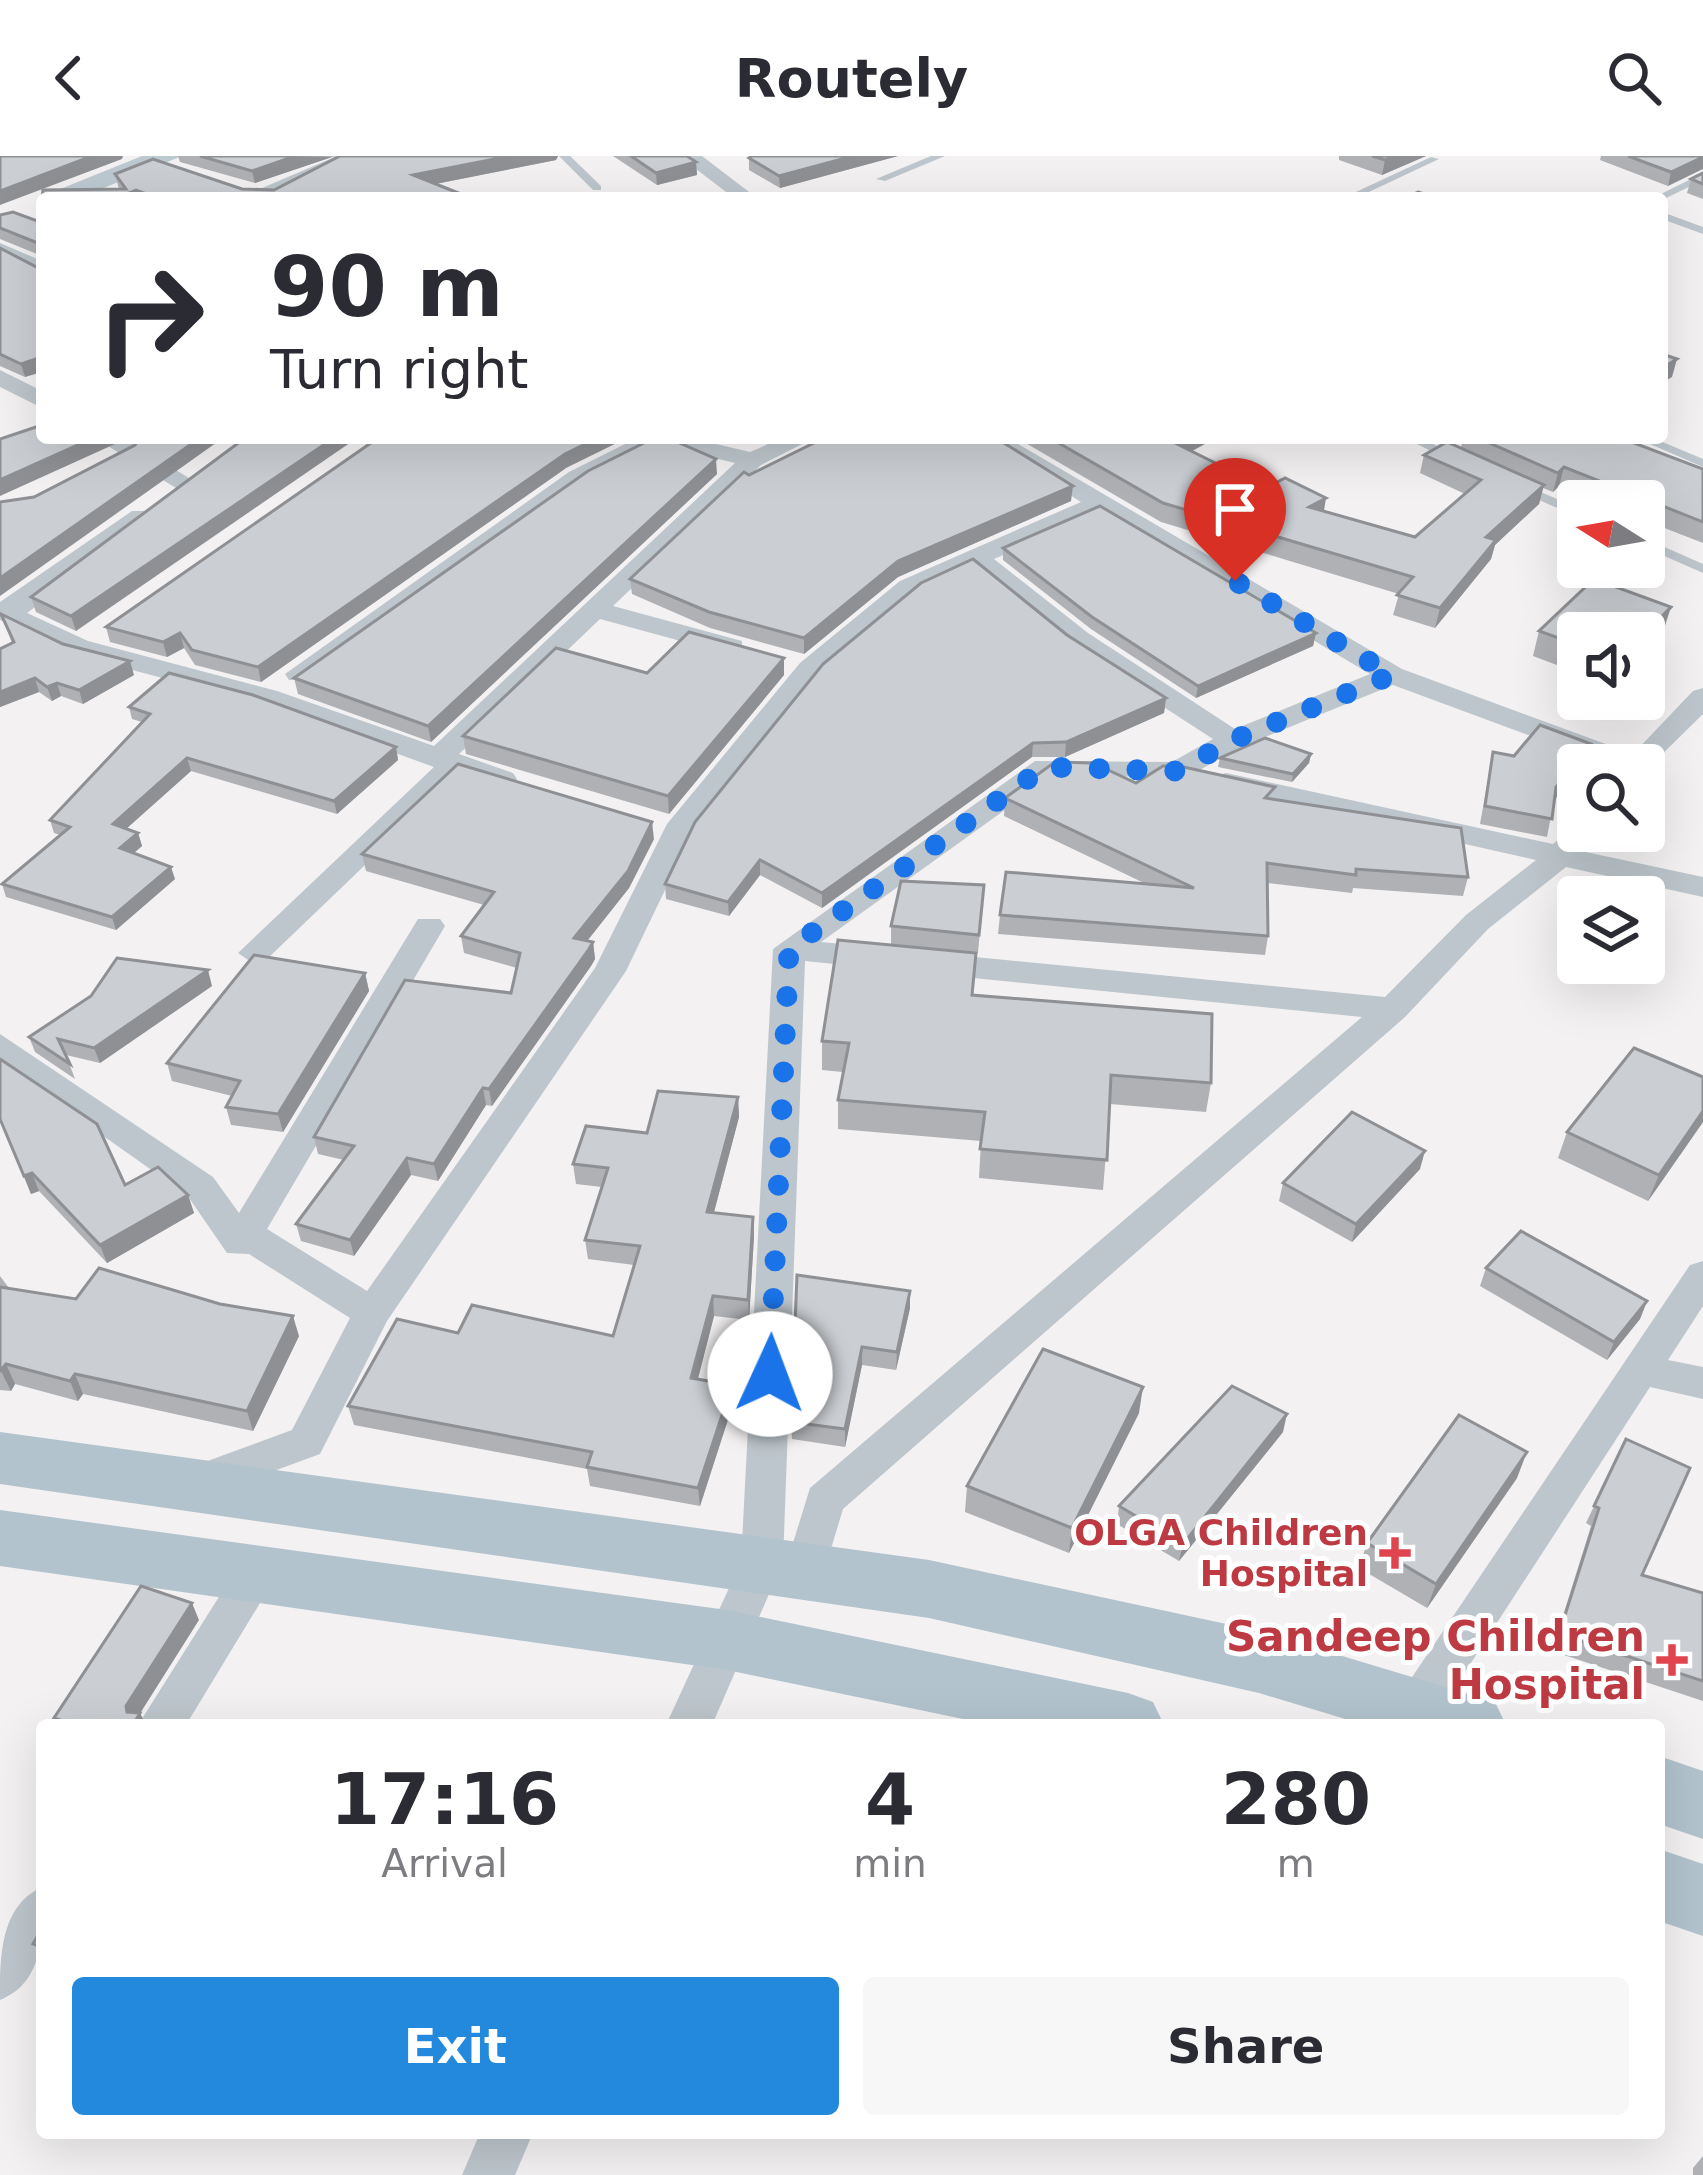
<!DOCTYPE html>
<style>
:root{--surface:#fff;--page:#f7f7f7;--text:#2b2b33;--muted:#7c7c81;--accent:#2289dc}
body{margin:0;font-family:"DejaVu Sans",sans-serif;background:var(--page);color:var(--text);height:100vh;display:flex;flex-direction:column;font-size:45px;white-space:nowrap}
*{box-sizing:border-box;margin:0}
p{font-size:39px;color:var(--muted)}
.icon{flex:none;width:66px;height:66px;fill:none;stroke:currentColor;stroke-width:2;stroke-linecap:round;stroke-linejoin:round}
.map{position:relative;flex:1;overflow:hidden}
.side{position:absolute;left:36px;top:1563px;width:1629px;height:420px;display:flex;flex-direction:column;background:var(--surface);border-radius:12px;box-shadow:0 12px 48px #0002}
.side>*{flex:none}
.top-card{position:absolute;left:36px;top:36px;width:1632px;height:252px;border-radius:12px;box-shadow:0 12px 48px #0002;background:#fff;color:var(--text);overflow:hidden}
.needle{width:78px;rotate:281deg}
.controls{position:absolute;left:1557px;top:324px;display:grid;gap:24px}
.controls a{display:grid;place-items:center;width:108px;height:108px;border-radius:12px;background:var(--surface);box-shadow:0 12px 48px #0002;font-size:60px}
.pin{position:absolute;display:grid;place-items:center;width:102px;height:102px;color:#fff;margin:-123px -51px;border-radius:50% 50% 50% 0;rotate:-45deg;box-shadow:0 0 12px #0007}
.pin .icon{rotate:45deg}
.me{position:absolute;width:132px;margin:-66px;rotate:2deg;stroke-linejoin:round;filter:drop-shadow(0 0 9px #0008)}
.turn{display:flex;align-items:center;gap:42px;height:252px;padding:0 36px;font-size:54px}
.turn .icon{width:156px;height:156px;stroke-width:2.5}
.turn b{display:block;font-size:84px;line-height:102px}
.eta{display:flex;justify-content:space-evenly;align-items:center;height:204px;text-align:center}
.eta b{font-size:72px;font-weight:600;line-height:84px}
.button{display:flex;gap:24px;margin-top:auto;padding:24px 36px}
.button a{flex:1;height:138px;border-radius:12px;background:var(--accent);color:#fff;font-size:48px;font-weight:600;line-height:138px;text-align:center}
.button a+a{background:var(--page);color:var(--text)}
header{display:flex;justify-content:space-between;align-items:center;height:156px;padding:0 36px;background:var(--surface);font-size:54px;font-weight:600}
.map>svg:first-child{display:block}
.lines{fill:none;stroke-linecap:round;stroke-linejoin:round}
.lane{fill:#bdc6cc;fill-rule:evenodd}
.street{fill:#bdc6cc;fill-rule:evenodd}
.secondary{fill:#bdc9d1;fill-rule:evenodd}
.primary{fill:#b2c3ce;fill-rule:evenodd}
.wall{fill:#afb1b5}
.shaded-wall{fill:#8e9094}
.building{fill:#cbced3;stroke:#8e9094;stroke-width:3}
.route{stroke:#1a73e8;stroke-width:21;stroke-dasharray:0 37.8}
.health-dot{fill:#e0444e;stroke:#fff;stroke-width:4.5}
.labels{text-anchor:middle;stroke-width:10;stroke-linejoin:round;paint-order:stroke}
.health-label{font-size:36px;font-weight:bold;fill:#be3a42;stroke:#fff;text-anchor:end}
.near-health-label{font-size:42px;font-weight:bold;fill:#be3a42;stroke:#fff;text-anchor:end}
</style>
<header><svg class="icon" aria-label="back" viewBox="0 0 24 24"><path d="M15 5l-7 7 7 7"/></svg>Routely<svg class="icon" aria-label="search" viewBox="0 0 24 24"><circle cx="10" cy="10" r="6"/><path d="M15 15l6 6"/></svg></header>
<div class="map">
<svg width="1703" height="2019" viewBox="0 0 1703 2019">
<rect width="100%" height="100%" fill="#f3f1f1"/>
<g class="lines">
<g class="lane">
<polygon points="559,0 570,0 601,30 601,34 593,34"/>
<polygon points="931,0 945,0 885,25 876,23"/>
<polygon points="1431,1 1439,3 1356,42 1343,42"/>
<polygon points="1703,17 1703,24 1662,44 1653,42"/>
<polygon points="1662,56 1703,71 1703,78 1662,63"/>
<polygon points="1405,282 1421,282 1459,301 1449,304"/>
<polygon points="1636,282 1653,282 1703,303 1703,311"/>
<polygon points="1522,328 1578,352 1578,361 1518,335 1518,329"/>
<polygon points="1644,382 1703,408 1703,417 1644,391"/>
</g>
<g class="street">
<polygon points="337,0 364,0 266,42 246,39"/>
<polygon points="679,0 702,0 757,42 734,42"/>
<polygon points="0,87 42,105 42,119 0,101"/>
<polygon points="0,214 42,235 42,252 0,231"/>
<polygon points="95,282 124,282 197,327 194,332 176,332"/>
<polygon points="637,282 691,282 750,296 782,282 814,282 761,309 613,450 742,485 742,497 732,499 600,463 459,598 513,617 517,623 513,629 502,632 460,618 266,804 254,808 238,797 434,611 257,547 68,497 0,464 0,446 132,355 150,355 150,365 27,457 88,485 277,535 434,590 735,307 661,289 587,326 309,524 289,524 285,518 569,316"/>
<path d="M979,282h29l394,231 231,85 60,-63 10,-3v26l-59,58v-7h-35l-216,-80 -150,61 -56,31 -135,-1 -231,166 564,55 81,-82 70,-55 -321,-72 -4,-6 4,-6 11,-3 327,71 25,-22v9h18l-15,20 122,26v20l-137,-30 -78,62 -83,88 -562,492 -23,76 -15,5 -15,-5 -6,-13 26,-84 552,-471 -557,-56 -22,601 -71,163h-46l75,-163 32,-613 262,-188 137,1 41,-23 -145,-94 -95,-77 -55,25 -98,82 -128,159 -66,137 -239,350 -67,133 -122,45 -15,-5 -6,-12 6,-12 109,-40 58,-112 -101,-64 -22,-1 -40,-58 -187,-132v-29l213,143 26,36 179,-294h22l5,7 -178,303 100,62 228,-323 72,-144 133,-161 100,-82 181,-79zM1099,357l271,161 -135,55 -147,-96 -94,-74z"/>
<polygon points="1703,1105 1703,1150 1668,1204 1703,1211 1703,1243 1650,1231 1432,1567 1400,1567 1394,1553 1400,1539 1690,1109"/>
<polygon points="256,1401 271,1406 277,1419 186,1569 138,1569 241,1406"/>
<path d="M42,1731c0,43 5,94 -42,113 0,-43 0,-94 42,-113z"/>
<polygon points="480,1977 533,1977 515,2019 462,2019"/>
</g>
<polygon class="secondary" points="142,0 182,0 79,42 42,42 42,48 38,42"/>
<g class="primary">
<polygon points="0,1276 929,1404 1259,1475 1495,1546 1506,1569 1365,1569 1259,1537 929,1462 0,1328"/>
<polygon points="0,1354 727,1454 1128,1537 1153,1546 1164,1569 992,1569 727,1514 0,1410"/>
<polygon points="1659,1600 1703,1615 1703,1683 1659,1668"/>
<polygon points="1659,1693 1703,1708 1703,1780 1659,1765"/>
</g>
</g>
<g class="wall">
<polygon points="178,0 558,0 556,4 435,28 471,42 42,42 119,33 115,18 242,33 274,34 339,0 332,1 255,27 180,6"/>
<polygon points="613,0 687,0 696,6 697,19 657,29"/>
<polygon points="898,0 780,32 749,14 749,2"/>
<polygon points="1339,0 1426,0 1382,19 1339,4"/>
<polygon points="1601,0 1703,0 1668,30 1600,4"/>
<polygon points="1703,17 1703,43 1687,37 1691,23"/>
<polygon points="42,44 42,100 0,83 0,59 40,66"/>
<polygon points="0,92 25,221 0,210"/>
<polygon points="245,282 76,475 36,456 31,441"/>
<polygon points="817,282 996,282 1071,345 898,421 804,498 710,472 632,438 630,423 749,319 818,285"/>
<polygon points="1017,282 1216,282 1192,295 1266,332 1324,355 1415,381 1465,338 1420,317 1424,299 1461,292 1463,282 1621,282 1703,313 1703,387 1644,364 1644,345 1597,345 1559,330 1553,336 1543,332 1539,348 1495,389 1491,403 1435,472 1393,459 1399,438 1161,366"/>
<polygon points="566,312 261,526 195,509 184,492 167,501 110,486 106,471"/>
<polygon points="717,318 431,586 298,538 294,522"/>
<polygon points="1003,392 1316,477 1313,490 1196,542 1091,473 1003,404"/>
<polygon points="1,458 63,488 134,519 83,548 61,540 52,545 39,536 0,551 0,493 12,487"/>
<polygon points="1539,475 1663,476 1578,477 1578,517 1533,500"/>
<polygon points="1067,479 1166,542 1164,557 1065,601 1032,601 822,752 760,719 729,760 666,743 665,728"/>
<polygon points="647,517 784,519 669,658 466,598 463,580"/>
<polygon points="129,551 396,591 398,604 337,658 191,615 126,673 138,677 142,690 134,697 175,723 116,774 6,741 2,728 60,679 54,677 50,664 142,566 132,563"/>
<polygon points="1493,596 1514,600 1586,605 1578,609 1578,615 1554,644 1547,681 1480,668"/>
<polygon points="1311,598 1309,607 1292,626 1218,611 1220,602"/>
<polygon points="1136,627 1468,721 1463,740 1353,732 1352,737 1267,727 1268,780 1265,799 998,778 1000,759 1144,727 1004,660 1005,642"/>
<polygon points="654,683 629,732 587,785 593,786 595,803 591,810 492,950 486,949 438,1025 411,1019 354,1100 301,1085 296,1068 344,1004 318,998 314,981 511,837 517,812 464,797 461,780 484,749 366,715 362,698"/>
<polygon points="984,729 978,797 891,788 891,770"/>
<polygon points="365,817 369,835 283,976 231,969 226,951 232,940 172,925 167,907"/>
<polygon points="212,830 100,907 66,899 75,923 35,896 29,881"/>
<polygon points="974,839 1211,927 1206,956 1110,948 1103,1034 979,1022 981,985 838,973 838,944 843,916 822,914 822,885"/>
<polygon points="0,903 125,1029 188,1039 194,1057 107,1107 39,1035 31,1038 1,966"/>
<polygon points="1703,921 1703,966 1648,1045 1558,1002 1567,976"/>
<polygon points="738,941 739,961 714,1056 753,1061 754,1080 749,1164 714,1160 698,1223 733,1248 700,1350 590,1330 587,1313 354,1269 348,1250 458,1177 613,1180 634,1109 588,1103 585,1084 602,1031 576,1028 573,1008"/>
<polygon points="1420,1013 1352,1086 1279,1045 1283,1027"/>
<polygon points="1486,1112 1647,1145 1640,1163 1607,1204 1480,1130"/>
<polygon points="0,1120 9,1132 299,1180 253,1275 83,1238 78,1245 15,1228 11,1235 0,1234"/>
<polygon points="910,1135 910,1152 896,1214 862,1209 845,1291 792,1283 791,1266"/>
<polygon points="1139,1257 1069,1397 965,1356 967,1330"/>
<polygon points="1283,1276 1179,1405 1117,1368 1119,1350"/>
<polygon points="1626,1283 1642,1419 1703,1437 1703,1545 1552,1495 1591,1370 1586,1367"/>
<polygon points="1517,1322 1427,1452 1359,1412 1367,1387"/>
<polygon points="1703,2000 1703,2019 1693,2019 1693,2012"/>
</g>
<g class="shaded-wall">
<polygon points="92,0 123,0 122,3 0,49 0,35"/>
<polygon points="295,0 332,1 255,27 252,15"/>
<polygon points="510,0 558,0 556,4 415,32 413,19"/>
<polygon points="853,0 898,0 780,32 779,20"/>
<polygon points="1395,0 1426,0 1382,19 1385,4"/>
<polygon points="1703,1 1703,13 1668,30 1671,16"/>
<polygon points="696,6 697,19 657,29 656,17"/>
<polygon points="136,34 137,42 117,42"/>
<polygon points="42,201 42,216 25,221 21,208"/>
<polygon points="1677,203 1672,221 1662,227 1662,212"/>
<polygon points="93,282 126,283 0,340 0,324"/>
<polygon points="200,282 223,282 0,440 0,422"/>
<polygon points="334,282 357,282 76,475 71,460"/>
<polygon points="597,282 627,282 566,312 261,526 258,511 565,298"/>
<polygon points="1184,282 1216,282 1173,305 1175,287"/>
<polygon points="716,303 717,318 431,586 428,570"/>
<polygon points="1564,311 1559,330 1553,336 1558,317"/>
<polygon points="1544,329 1539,348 1495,389 1491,403 1435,472 1440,452 1486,381"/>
<polygon points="1073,330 1071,345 898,421 804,498 804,482 898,405"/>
<polygon points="1326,342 1323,361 1309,351"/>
<polygon points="1671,451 1663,476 1644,496 1644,478"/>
<polygon points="180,477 184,492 167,501 163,486"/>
<polygon points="1316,477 1313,490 1196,542 1198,530"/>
<polygon points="784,502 784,519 669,658 668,640"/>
<polygon points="130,505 134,519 83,548 79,534"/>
<polygon points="35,522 39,536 0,551 0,536"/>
<polygon points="57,527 61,540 52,545 47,531"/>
<polygon points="1166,542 1164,557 1065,601 1066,586"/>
<polygon points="1033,587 1032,601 822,752 822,737"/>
<polygon points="1591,588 1586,605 1583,609 1578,609 1578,615 1551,648 1556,631"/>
<polygon points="396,591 398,604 337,658 334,645"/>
<polygon points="1311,598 1309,607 1292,626 1293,618"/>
<polygon points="187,602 191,615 117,681 113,668"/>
<polygon points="652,666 654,683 629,732 576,799 574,782"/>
<polygon points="138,677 142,690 124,705 120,692"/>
<polygon points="760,704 760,719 729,760 728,746"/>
<polygon points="171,711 175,723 116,774 112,761"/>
<polygon points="593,786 595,803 591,810 492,950 489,933"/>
<polygon points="208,814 212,830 100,907 94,892"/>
<polygon points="365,817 369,835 283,976 278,958"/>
<polygon points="483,932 486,949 438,1025 434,1008"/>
<polygon points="738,941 739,961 709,1075 707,1056"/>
<polygon points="1703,955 1703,966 1648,1045 1659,1019"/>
<polygon points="1425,995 1420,1013 1352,1086 1356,1068"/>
<polygon points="407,1002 411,1019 354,1100 350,1084"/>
<polygon points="32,1017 39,1035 31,1038 24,1020"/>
<polygon points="188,1039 194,1057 107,1107 100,1089"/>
<polygon points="753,1061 754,1080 749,1164 748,1144"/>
<polygon points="910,1135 910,1152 896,1214 897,1196"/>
<polygon points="713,1140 714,1160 693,1241 691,1222"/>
<polygon points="1647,1145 1640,1163 1607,1204 1614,1186"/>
<polygon points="293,1160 299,1180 253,1275 247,1255"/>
<polygon points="862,1191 862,1209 845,1291 845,1273"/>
<polygon points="6,1208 15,1228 11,1235 1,1215"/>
<polygon points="75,1218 83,1238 78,1245 70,1225"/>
<polygon points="732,1229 733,1248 700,1350 698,1332"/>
<polygon points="1143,1231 1139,1257 1069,1397 1072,1372"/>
<polygon points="1287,1258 1283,1276 1179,1405 1183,1388"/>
<polygon points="1527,1296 1517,1322 1427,1452 1436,1428"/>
<polygon points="192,1447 199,1464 134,1567 140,1557 146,1569 133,1569 126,1550"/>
</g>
<g class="building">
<polygon points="0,0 92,0 0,35"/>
<polygon points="200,0 295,0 252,15"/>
<polygon points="340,0 510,0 413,19 471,42 157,42 136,34 117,42 42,42 43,34 126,33 115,18 153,3 242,33 274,34"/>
<polygon points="631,0 687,0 696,6 656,17"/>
<polygon points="752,0 853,0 779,20 749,2"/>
<polygon points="1372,0 1395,0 1385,4"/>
<polygon points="1628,0 1703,0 1703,1 1671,16"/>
<polygon points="1703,17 1703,28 1691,23"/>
<polygon points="1418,36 1436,42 1405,42"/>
<polygon points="42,44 42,86 40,88 0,72 0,59 13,56 40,66"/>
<polygon points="0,92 42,114 42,201 21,208 0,198"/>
<polygon points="1662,198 1677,203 1662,212"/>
<polygon points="42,261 42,282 93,282 0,324 0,283 39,270"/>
<polygon points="139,282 200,282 0,422 0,346 34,341 135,289"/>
<polygon points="245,282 334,282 71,460 31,441"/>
<polygon points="378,282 597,282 565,298 258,511 192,494 180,477 163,486 106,471"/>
<polygon points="654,282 668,282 716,303 428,570 294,522 588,315"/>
<polygon points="824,282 996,282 1073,330 898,405 804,482 709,456 630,423 744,316 749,319"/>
<polygon points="1050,282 1184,282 1175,287 1266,332 1285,322 1326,342 1309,351 1415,381 1481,324 1424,299 1447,286 1544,329 1486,381 1496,384 1440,452 1397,439 1413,421 1163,347"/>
<polygon points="1478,282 1621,282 1703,313 1703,366 1564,311 1558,317"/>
<polygon points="1100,350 1316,477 1198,530 1092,461 1003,392"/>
<polygon points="973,403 1067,479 1166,542 1066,586 1033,587 822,737 760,704 728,746 665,728 695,666 823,508 921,427"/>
<polygon points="1594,423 1671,451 1644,478 1578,477 1578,489 1539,475"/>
<polygon points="1,458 63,488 130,505 79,534 57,527 47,531 35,522 0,536 0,493 14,486"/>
<polygon points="689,476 784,502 668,640 463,580 556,492 647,517"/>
<polygon points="169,517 253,539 396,591 334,645 187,602 113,668 138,677 120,692 171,711 112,761 2,728 70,671 50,664 150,558 129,551"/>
<polygon points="1540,569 1591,588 1556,631 1552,663 1485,650 1493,596 1514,600"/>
<polygon points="1265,582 1311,598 1293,618 1220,602"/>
<polygon points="1055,606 1093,607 1136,627 1163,610 1179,610 1275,631 1265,642 1461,672 1468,721 1356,713 1356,719 1267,707 1268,780 1000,759 1006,716 1194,732 1005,642"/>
<polygon points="458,608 652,666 628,715 574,782 593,786 589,793 489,933 483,932 434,1008 407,1002 350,1084 296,1068 354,990 314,981 405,824 511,837 520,797 461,780 494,736 362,698"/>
<polygon points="901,725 984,729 979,779 891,770"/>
<polygon points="838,784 976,797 972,839 1212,858 1211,927 1111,919 1107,1004 980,993 985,956 838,944 849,887 822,885"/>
<polygon points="254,799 365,817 278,958 226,951 240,925 167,907"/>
<polygon points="117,802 208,814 94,892 58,883 70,908 29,881 91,840"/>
<polygon points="1634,892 1703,921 1703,955 1659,1019 1567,976"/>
<polygon points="0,903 97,968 125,1029 158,1011 188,1039 100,1089 32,1017 24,1020 0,963"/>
<polygon points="658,935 738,941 707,1056 753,1061 748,1144 713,1140 691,1222 732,1229 698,1332 587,1311 592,1296 348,1250 397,1163 458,1177 472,1149 613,1180 640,1090 585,1084 608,1012 573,1008 586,970 647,977"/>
<polygon points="1352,956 1425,995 1356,1068 1283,1027"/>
<polygon points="1521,1075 1647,1145 1614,1186 1486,1112"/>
<polygon points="99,1112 220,1148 293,1160 247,1255 75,1218 70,1225 6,1208 0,1215 0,1131 76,1143"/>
<polygon points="797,1119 910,1135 897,1196 862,1191 845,1273 791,1266"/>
<polygon points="1043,1193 1143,1231 1072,1372 967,1330"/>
<polygon points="1232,1230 1287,1258 1183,1388 1119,1350"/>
<polygon points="1459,1259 1527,1296 1436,1428 1367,1387"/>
<polygon points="1626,1283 1690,1312 1642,1419 1703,1437 1703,1525 1559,1478 1599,1352 1594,1350"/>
<polygon points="141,1430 192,1447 126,1550 127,1556 140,1557 133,1569 74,1569 54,1562"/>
<polygon points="42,1772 42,1791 33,1788"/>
</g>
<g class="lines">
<polyline class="route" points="770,1218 789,793 1045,611 1177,615 1233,584 1392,519 1235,425"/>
</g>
<g class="health-dot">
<path d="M1389 1379h12v12h12v12h-12v12h-12v-12h-12v-12h12z"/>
<path d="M1666 1486h12v12h12v12h-12v12h-12v-12h-12v-12h12z"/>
</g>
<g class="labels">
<g class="health-label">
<text x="1368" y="1389">OLGA Children<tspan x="1368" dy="41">Hospital</tspan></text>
</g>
<g class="near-health-label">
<text x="1645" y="1495">Sandeep Children<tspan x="1645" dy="48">Hospital</tspan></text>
</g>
</g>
</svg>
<div class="controls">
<a><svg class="needle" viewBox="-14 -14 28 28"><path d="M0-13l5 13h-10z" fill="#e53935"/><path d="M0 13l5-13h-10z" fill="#7c7c81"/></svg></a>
<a><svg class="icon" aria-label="sound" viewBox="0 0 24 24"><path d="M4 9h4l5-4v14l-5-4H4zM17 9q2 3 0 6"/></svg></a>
<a><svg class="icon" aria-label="search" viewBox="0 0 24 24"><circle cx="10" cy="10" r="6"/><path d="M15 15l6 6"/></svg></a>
<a><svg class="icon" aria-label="layers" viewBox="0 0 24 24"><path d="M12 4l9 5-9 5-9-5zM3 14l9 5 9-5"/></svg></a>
</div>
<div class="pin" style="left:1235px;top:425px;background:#d93025"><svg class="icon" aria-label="arrive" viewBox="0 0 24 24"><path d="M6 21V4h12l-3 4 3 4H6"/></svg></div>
<svg class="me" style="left:770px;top:1218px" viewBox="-20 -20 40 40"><circle r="19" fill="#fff"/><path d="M0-13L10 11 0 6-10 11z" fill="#1a73e8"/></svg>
<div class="top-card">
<div class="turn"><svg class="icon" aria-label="right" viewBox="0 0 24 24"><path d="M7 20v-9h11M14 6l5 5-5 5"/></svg><div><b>90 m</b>Turn right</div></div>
</div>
<section class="side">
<div class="eta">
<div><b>17:16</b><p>Arrival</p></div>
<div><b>4</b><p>min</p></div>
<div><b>280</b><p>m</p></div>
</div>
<div class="button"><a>Exit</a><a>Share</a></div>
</section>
</div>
